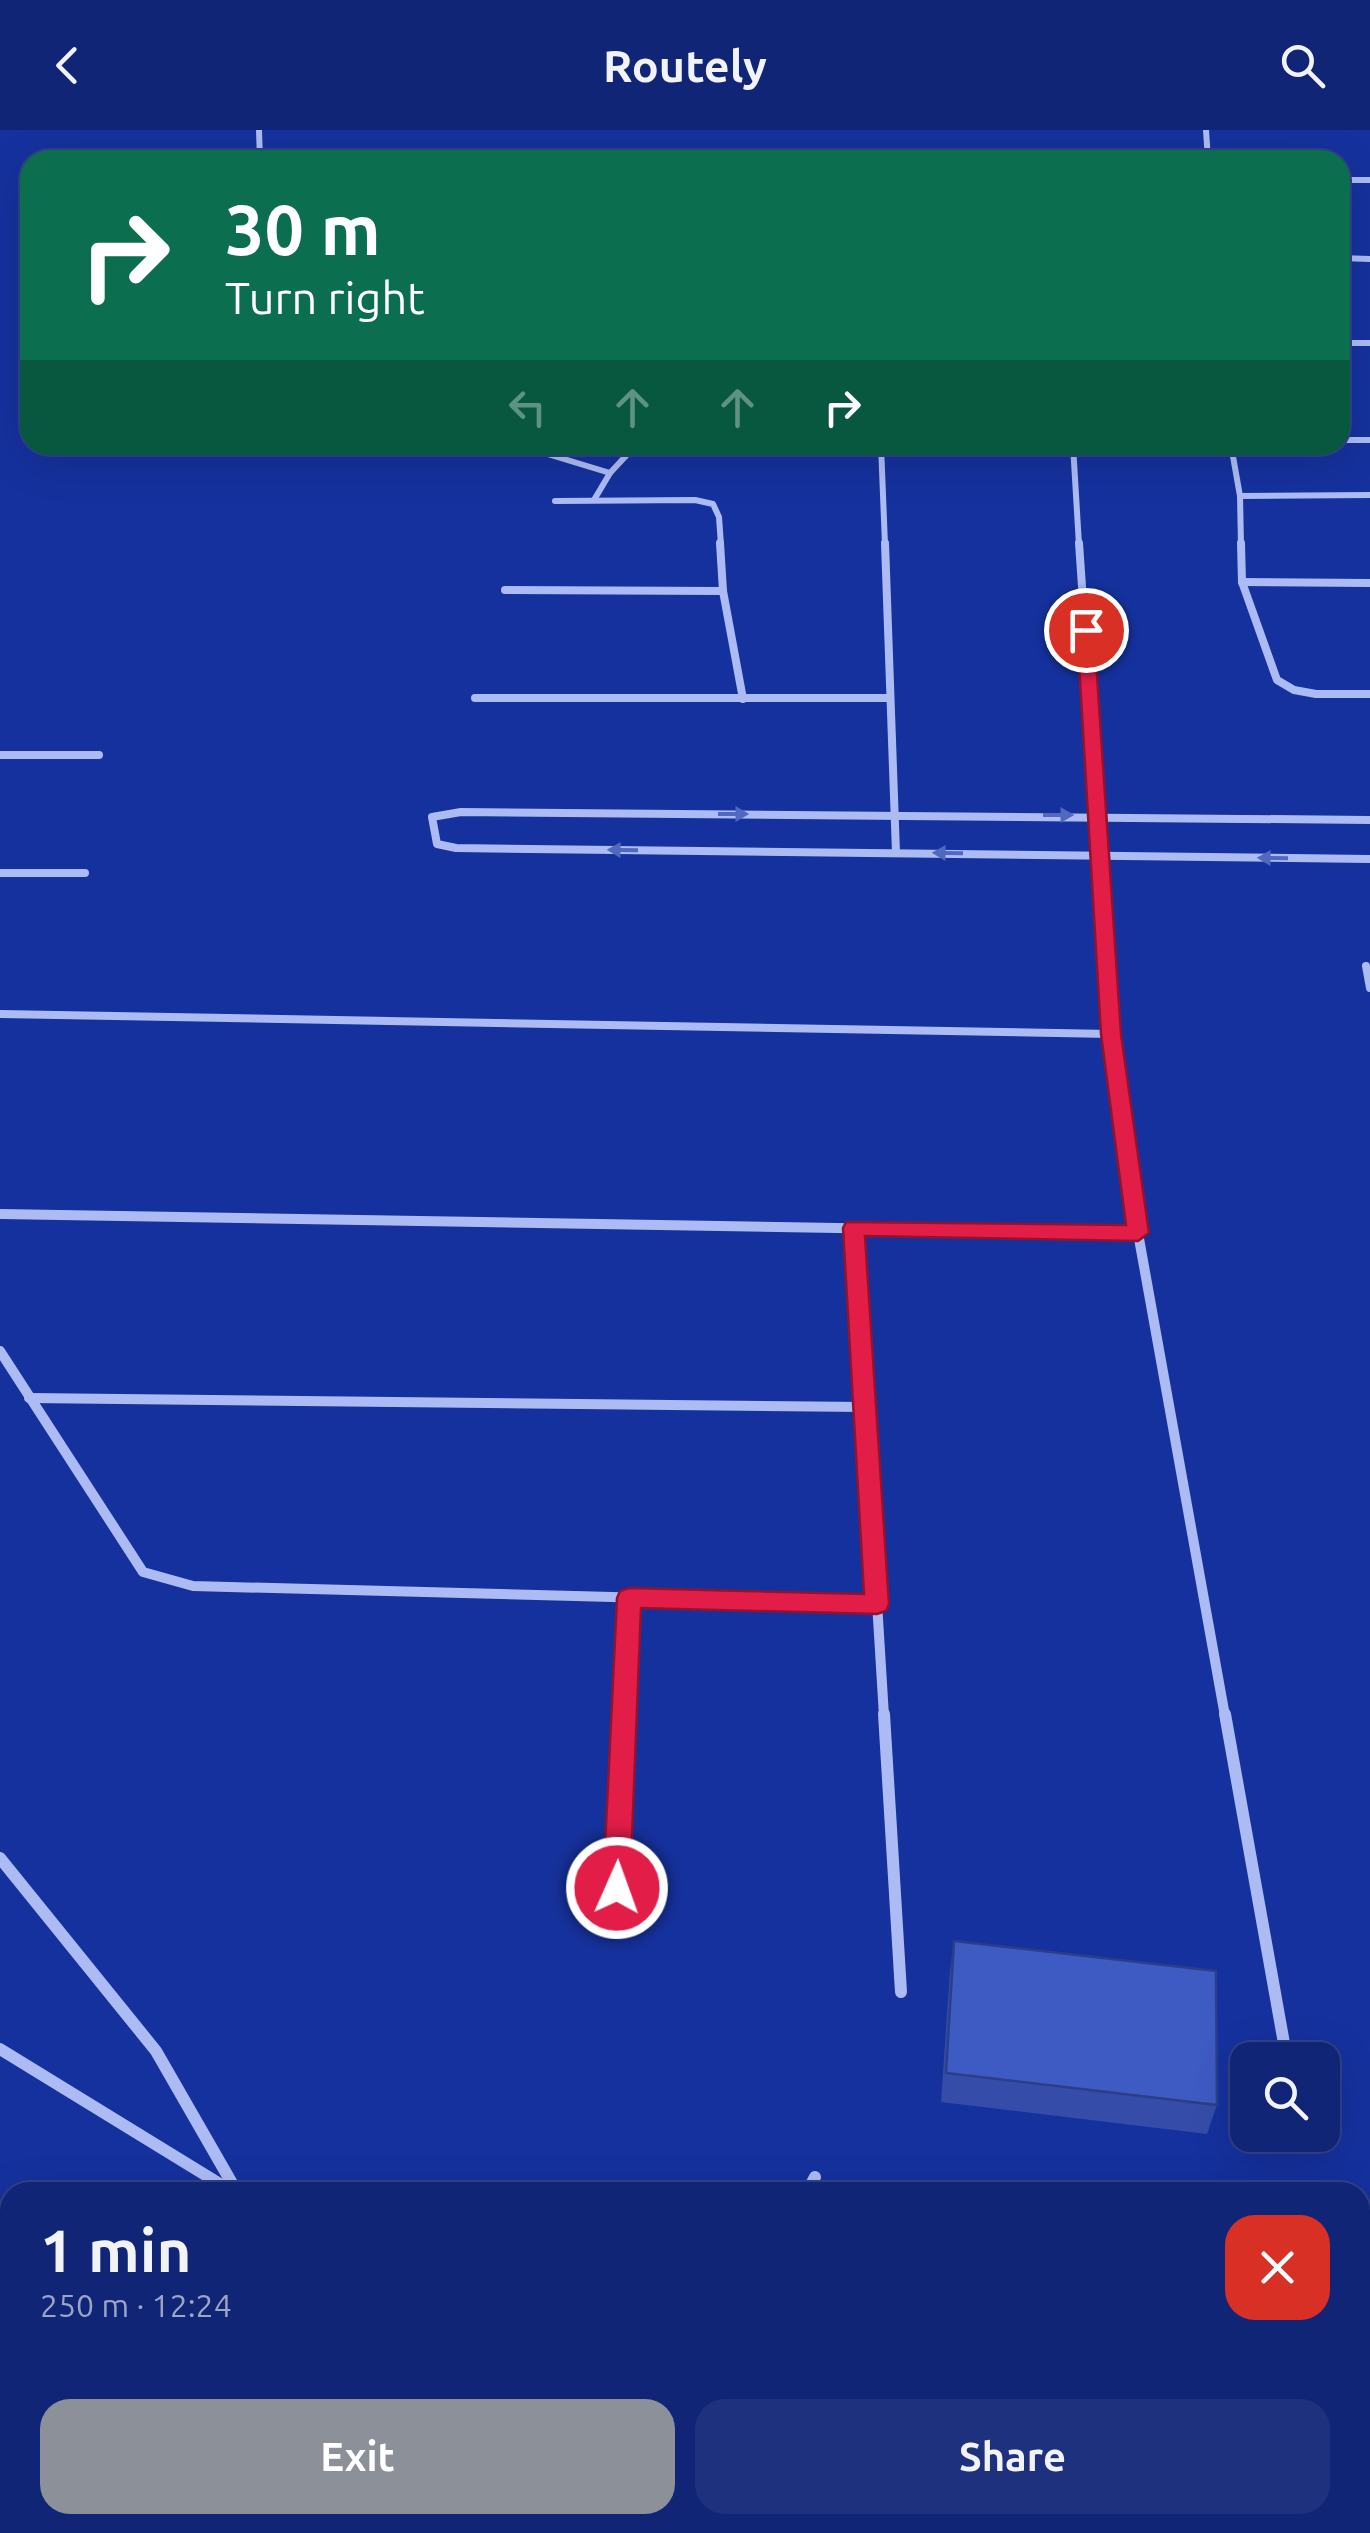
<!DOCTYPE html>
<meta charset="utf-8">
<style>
:root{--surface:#102576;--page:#1e317e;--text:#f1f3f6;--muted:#9ca5c5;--line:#304288;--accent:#8c9099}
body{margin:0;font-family:Ubuntu,sans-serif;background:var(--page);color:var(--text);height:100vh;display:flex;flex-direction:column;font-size:38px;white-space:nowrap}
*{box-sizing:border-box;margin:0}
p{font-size:32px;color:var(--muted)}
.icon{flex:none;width:55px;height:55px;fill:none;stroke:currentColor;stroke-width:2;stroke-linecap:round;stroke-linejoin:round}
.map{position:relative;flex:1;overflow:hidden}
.details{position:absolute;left:0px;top:2052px;width:1370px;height:352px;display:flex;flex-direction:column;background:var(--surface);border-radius:30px 30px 0 0;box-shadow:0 10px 40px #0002,0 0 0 2px var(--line)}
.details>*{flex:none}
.top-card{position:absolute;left:20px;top:20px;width:1330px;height:305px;border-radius:30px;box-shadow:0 10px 40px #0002,0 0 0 2px var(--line);background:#0b6e4f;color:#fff;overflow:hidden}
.tools{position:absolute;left:1230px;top:1912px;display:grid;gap:20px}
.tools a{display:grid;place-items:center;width:110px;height:110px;border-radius:20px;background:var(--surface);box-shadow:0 10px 40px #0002,0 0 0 2px var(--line);font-size:50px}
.pin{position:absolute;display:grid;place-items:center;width:85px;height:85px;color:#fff;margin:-42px;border:5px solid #fff;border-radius:50%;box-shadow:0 2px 10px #0007}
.me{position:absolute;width:110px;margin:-55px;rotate:2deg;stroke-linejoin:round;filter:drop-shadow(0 0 8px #0008)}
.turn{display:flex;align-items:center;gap:35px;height:210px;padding:0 40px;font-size:45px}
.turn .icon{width:130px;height:130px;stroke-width:2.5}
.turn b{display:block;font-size:70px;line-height:85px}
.lanes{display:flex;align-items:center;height:95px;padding:0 40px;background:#0003;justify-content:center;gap:50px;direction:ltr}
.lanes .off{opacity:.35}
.round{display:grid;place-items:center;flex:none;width:105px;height:105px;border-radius:30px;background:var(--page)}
.head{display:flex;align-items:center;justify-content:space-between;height:170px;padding:0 40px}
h1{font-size:60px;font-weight:700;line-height:75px}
.primary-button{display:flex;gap:20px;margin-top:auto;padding:20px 40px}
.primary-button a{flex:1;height:115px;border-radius:30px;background:var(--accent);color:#fff;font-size:40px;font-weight:700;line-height:115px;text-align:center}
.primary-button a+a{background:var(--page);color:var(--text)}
header{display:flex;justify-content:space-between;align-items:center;height:130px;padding:0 40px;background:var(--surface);font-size:45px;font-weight:700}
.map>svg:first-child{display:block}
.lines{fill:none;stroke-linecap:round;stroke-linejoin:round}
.street-far3{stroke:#acbbf3;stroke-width:6}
.street-far2{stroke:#acbbf3;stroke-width:8}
.street-far1{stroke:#acbbf3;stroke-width:10}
.street{stroke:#acbbf3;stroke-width:12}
.wall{fill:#354da8}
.building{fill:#3e5ac3;stroke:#2b3f88;stroke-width:2.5}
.oneway{fill:#5168bf}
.route{fill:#e11d48;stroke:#92132f;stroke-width:2.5}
</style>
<header><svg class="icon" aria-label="back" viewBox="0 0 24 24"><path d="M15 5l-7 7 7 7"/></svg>Routely<svg class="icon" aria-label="search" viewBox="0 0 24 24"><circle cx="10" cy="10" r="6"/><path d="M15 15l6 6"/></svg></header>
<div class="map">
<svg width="1370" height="2403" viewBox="0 0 1370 2403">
<rect width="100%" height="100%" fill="#15319d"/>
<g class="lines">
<g class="street-far3">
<polyline points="259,0 260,30"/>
<polyline points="1206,0 1208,30"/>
<polyline points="782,30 808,30"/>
<polyline points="1340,50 1370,50"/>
<polyline points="1340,128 1370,129"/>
<polyline points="1340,213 1370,213"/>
<polyline points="1340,310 1370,310"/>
<polyline points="200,315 208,322"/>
<polyline points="518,315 610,343"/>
<polyline points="881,315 885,415"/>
<polyline points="1073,315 1079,415"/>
<polyline points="1231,315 1240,366 1241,415"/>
<polyline points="1240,366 1370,365"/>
<polyline points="594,370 610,343 636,315"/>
<polyline points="555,371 695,370 713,374 719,387 721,415"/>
</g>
<g class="street-far2">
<polyline points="720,413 723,461 743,569"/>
<polyline points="885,413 896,723"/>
<polyline points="1079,413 1115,935"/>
<polyline points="1241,413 1242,452 1277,550 1294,560 1316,564 1370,564"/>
<polyline points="1242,452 1370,453"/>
<polyline points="505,460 723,461"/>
<polyline points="475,568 890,568"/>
<polyline points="0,625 99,625"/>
<polyline points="1370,690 461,682 432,687 437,714 456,718 1370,729"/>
<polyline points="0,743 85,743"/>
<polyline points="1366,836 1370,858"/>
<polyline points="0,884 1111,904"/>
</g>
<g class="street-far1">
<polyline points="1115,932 1138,1103 1225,1586"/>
<polyline points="0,1084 1138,1103"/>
<polyline points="854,1098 884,1586"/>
<polyline points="0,1221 143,1442 193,1456 877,1474"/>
<polyline points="29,1268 865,1277"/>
<polyline points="624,1586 629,1468"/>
</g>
<g class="street">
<polyline points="884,1584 901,1862"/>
<polyline points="1225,1584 1287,1930"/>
<polyline points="0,1728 156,1921 237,2062"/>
<polyline points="615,1794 624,1584"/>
<polyline points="0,1919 233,2062"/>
<polyline points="807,2062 815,2047"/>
<polyline points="632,2403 636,2395"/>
<polyline points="1205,2403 1208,2395"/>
</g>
</g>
<polygon class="wall" points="954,1811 1217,1975 1207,2004 941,1972 950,1841"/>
<polygon class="building" points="954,1811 1216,1841 1217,1975 946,1943"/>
<defs><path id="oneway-solid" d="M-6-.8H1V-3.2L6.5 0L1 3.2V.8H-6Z" transform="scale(2.5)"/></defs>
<g class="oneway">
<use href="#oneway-solid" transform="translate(733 684)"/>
<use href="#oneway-solid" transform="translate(1058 685)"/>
<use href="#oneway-solid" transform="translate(623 720) rotate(-179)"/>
<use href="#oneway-solid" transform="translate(948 723) rotate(-179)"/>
<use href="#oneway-solid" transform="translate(1273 728) rotate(-179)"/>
</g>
<polygon class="route" points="1086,495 1094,500 1121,904 1149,1103 1138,1111 865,1106 889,1474 886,1481 877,1484 641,1478 630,1758 626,1766 617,1770 607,1766 603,1758 617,1468 620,1461 629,1458 864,1464 843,1098 846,1092 1126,1095 1101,904 1077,500"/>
</svg>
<div class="tools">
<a><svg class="icon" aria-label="search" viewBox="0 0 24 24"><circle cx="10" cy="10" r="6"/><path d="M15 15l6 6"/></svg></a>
</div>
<div class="pin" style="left:1086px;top:500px;background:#d93025"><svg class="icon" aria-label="arrive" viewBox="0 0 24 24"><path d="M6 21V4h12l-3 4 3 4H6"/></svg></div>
<svg class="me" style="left:617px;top:1758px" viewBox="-20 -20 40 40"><circle r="17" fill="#e11d48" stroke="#fff" stroke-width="3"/><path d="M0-11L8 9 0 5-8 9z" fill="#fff"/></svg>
<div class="top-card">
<div class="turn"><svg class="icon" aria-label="right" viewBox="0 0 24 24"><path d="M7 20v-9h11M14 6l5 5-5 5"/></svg><div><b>30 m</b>Turn right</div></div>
<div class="lanes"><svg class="icon off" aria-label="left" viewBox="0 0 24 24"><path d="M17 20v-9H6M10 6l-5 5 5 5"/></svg><svg class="icon off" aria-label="ahead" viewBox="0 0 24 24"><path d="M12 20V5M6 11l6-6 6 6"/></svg><svg class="icon off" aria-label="ahead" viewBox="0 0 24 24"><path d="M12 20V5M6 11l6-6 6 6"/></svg><svg class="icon" aria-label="right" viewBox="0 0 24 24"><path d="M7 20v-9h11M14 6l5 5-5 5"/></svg></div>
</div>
<section class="details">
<div class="head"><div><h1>1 min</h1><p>250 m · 12:24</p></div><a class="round" style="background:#d93025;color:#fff"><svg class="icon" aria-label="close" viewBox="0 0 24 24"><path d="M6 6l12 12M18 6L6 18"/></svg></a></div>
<div class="primary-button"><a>Exit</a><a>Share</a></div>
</section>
</div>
